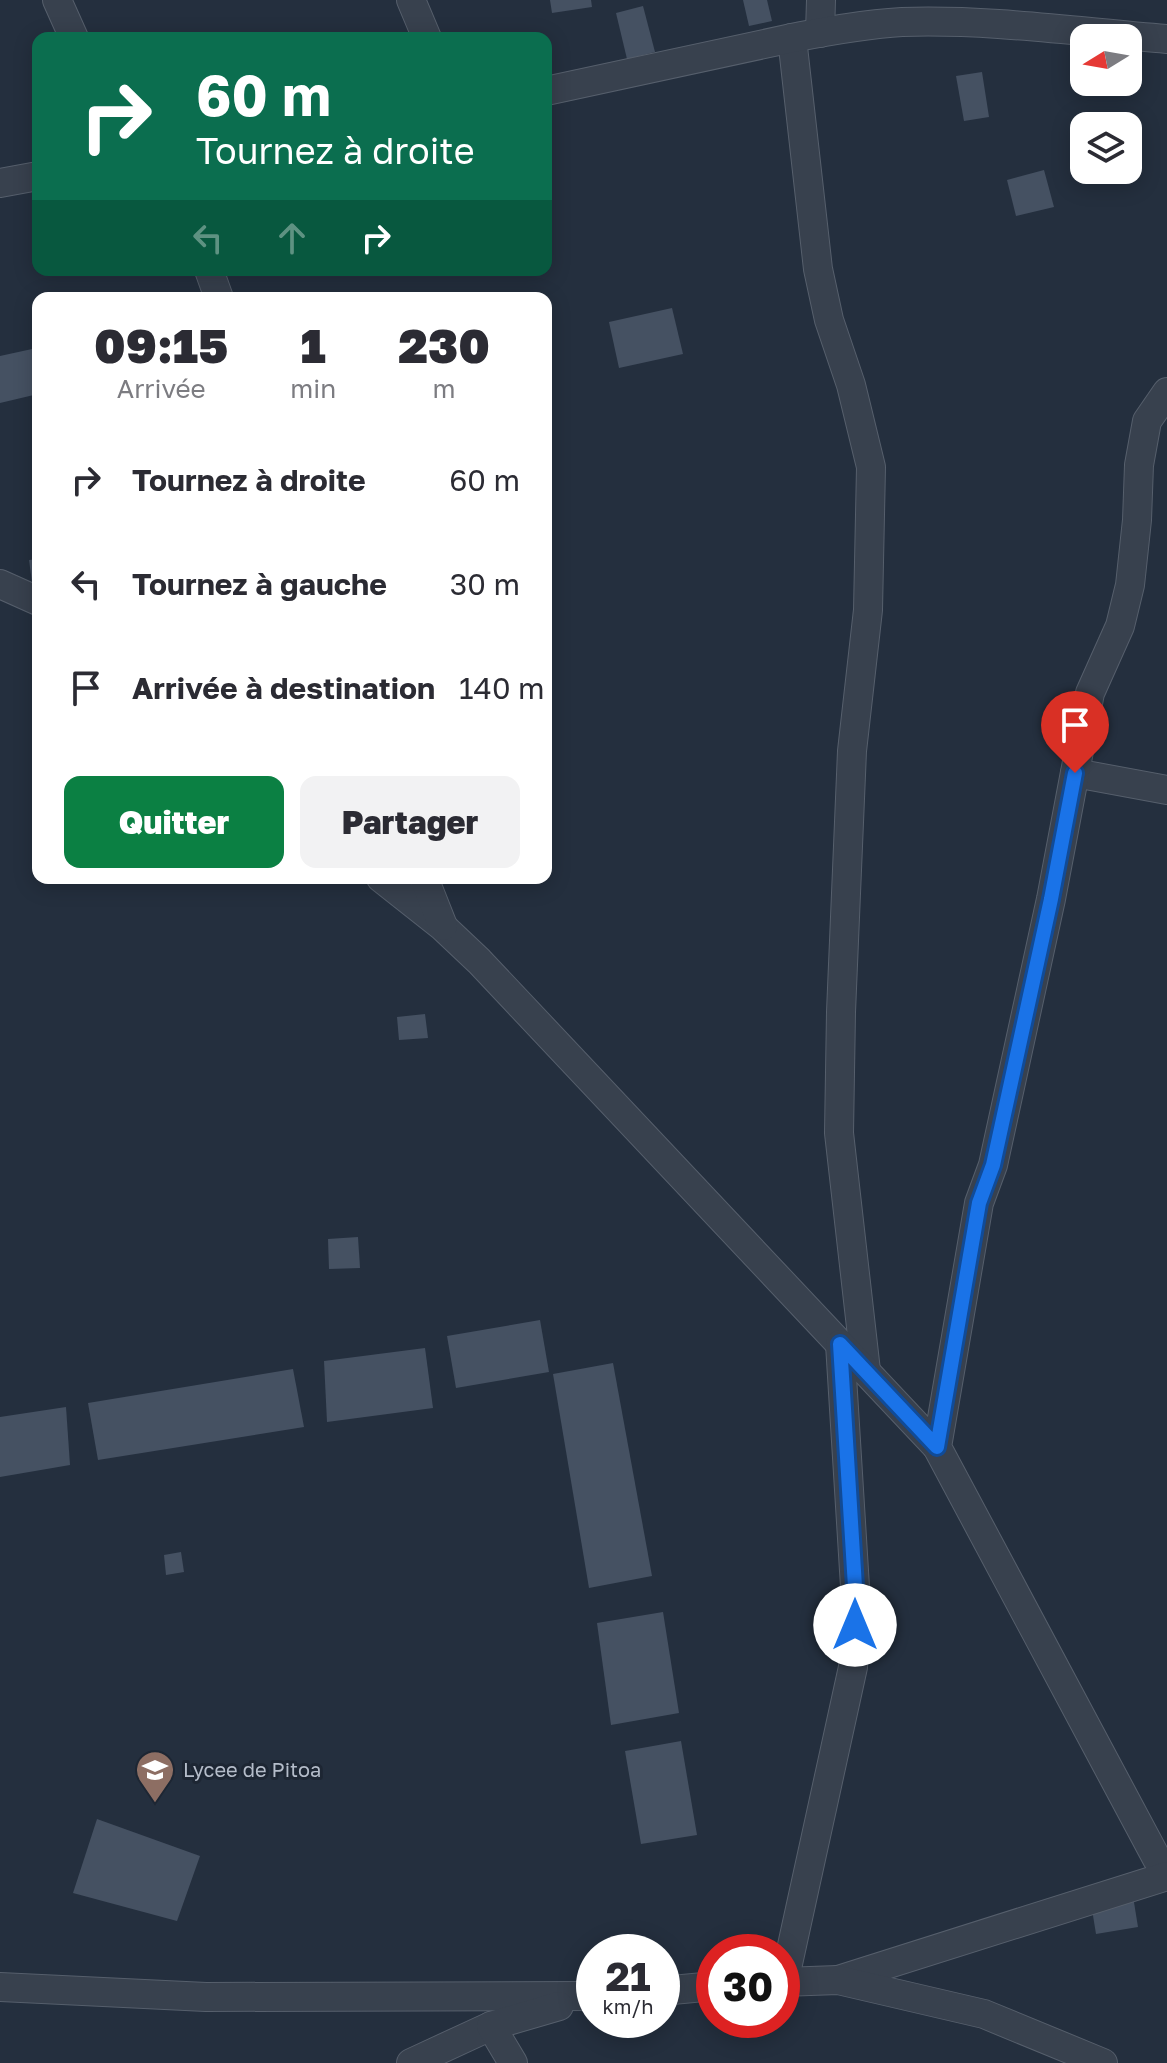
<!DOCTYPE html>
<html lang="fr">
<meta charset="utf-8">
<style>
:root{--surface:#fff;--page:#f2f2f3;--text:#2b2b33;--muted:#7c7c81;--accent:#0b8043}
body{margin:0;font-family:"Golos Text",sans-serif;background:var(--page);color:var(--text);height:100vh;display:flex;flex-direction:column;font-size:30px;white-space:nowrap}
*{box-sizing:border-box;margin:0}
p{font-size:26px;color:var(--muted)}
.icon{flex:none;width:44px;height:44px;fill:none;stroke:currentColor;stroke-width:2;stroke-linecap:round;stroke-linejoin:round}
.map{position:relative;flex:1;overflow:hidden}
.panel{position:absolute;left:32px;top:292px;width:520px;height:592px;display:flex;flex-direction:column;background:var(--surface);border-radius:16px;box-shadow:0 4px 20px #0003}
.panel>*{flex:none}
.top-card{position:absolute;left:32px;top:32px;width:520px;height:244px;border-radius:16px;box-shadow:0 4px 20px #0003;background:#0b6e4f;color:#fff;overflow:hidden}
.needle{width:52px;rotate:259deg}
.controls{position:absolute;left:1070px;top:24px;display:grid;gap:16px}
.controls a{display:grid;place-items:center;width:72px;height:72px;border-radius:16px;background:var(--surface);box-shadow:0 4px 20px #0003;font-size:40px}
.speed{position:absolute;left:576px;top:1934px;display:flex;gap:16px;font-size:40px;font-weight:700;text-align:center}
.speed>*{display:grid;place-content:center;width:104px;height:104px;border-radius:50%;background:var(--surface);box-shadow:0 4px 20px #0003;line-height:1}
.speed small{font-size:20px;font-weight:400}
.speed .limit{border:12px solid #d22;background:#fff;color:#111}
.pin{position:absolute;display:grid;place-items:center;width:68px;height:68px;color:#fff;margin:-82px -34px;border-radius:50% 50% 50% 0;rotate:-45deg;box-shadow:0 0 8px #0007}
.pin .icon{rotate:45deg}
.me{position:absolute;width:88px;margin:-44px;rotate:0deg;stroke-linejoin:round;filter:drop-shadow(0 0 6px #0008)}
.turn{display:flex;align-items:center;gap:28px;height:168px;padding:0 32px;font-size:36px}
.turn .icon{width:104px;height:104px;stroke-width:2.5}
.turn b{display:block;font-size:56px;line-height:68px}
.lanes{display:flex;align-items:center;height:76px;padding:0 32px;background:#0003;justify-content:center;gap:40px;direction:ltr}
.lanes .off{opacity:.35}
.eta{display:flex;justify-content:space-evenly;align-items:center;height:136px;text-align:center}
.eta b{font-size:48px;font-weight:800;line-height:56px}
.action{display:flex;gap:16px;margin-top:auto;padding:16px 32px}
.action a{flex:1;height:92px;border-radius:16px;background:var(--accent);color:#fff;font-size:32px;font-weight:800;line-height:92px;text-align:center}
.action a+a{background:var(--page);color:var(--text)}
ul{padding:0;list-style:none}
li{display:flex;align-items:center;gap:24px;height:104px;padding:0 32px}
li div{flex:1}
li b{display:block;font-size:30px}
li em{font-style:normal}
.map>svg:first-child{display:block}
.building{fill:#455162}
.lines{fill:none;stroke-linecap:round;stroke-linejoin:round}
.street-casing{stroke:#565f6c;stroke-width:30}
.street{stroke:#38414e;stroke-width:28}
.route-casing{stroke:#114b97;stroke-width:20}
.route{stroke:#1a73e8;stroke-width:14}
.labels{text-anchor:middle;stroke-width:6;stroke-linejoin:round;paint-order:stroke}
.poi-label{font-size:20px;fill:#b4bcc9;stroke:#1d2633;text-anchor:start}
</style>
<div class="map">
<svg width="1167" height="2063" viewBox="0 0 1167 2063">
<rect width="100%" height="100%" fill="#242f3e"/>
<g class="building">
<polygon points="550,0 591,0 592,7 552,13"/>
<polygon points="743,0 767,0 772,21 749,26"/>
<polygon points="643,6 655,52 627,59 616,13"/>
<polygon points="982,72 989,117 964,121 956,76"/>
<polygon points="1044,170 1054,207 1016,216 1007,180"/>
<polygon points="672,308 683,354 619,368 609,322"/>
<polygon points="32,349 38,375 38,394 0,403 0,356"/>
<polygon points="38,559 38,581 32,582 29,560"/>
<polygon points="425,1014 428,1038 399,1040 397,1017"/>
<polygon points="358,1237 360,1268 329,1269 328,1239"/>
<polygon points="540,1320 549,1372 456,1388 447,1336"/>
<polygon points="425,1348 433,1408 327,1422 324,1361"/>
<polygon points="613,1363 652,1576 589,1588 553,1374"/>
<polygon points="293,1369 304,1427 98,1460 88,1403"/>
<polygon points="66,1407 70,1465 0,1477 0,1417"/>
<polygon points="181,1552 184,1572 166,1575 164,1555"/>
<polygon points="663,1612 679,1713 611,1725 597,1623"/>
<polygon points="681,1741 697,1835 641,1844 625,1751"/>
<polygon points="97,1819 200,1856 177,1921 73,1893"/>
<polygon points="1132,1890 1138,1927 1096,1934 1090,1897"/>
</g>
<g class="lines">
<defs>
<g id="street">
<polyline points="57,0 74,38"/>
<polyline points="411,0 427,38"/>
<polyline points="820,33 821,0"/>
<polyline points="792,38 818,269 829,320 851,385 871,467 868,610 852,751 841,1012 839,1133 866,1371"/>
<path d="M546,91l246,-53c36,-7 73,-14 110,-16 88,-3 177,10 265,17"/>
<polyline points="0,183 38,176"/>
<polyline points="209,270 219,298"/>
<polyline points="0,584 38,601"/>
<polyline points="1075,773 1167,790"/>
<polyline points="381,878 443,927 479,961 937,1447"/>
<polyline points="424,878 443,926"/>
<polyline points="1157,1859 937,1447 979,1203 993,1165 1051,899 1090,693 1120,626 1130,585 1137,520 1139,465 1147,421 1167,392"/>
<polyline points="838,1980 1167,1876"/>
<polyline points="782,1982 838,1980 984,2014 1103,2063"/>
<polyline points="784,1982 853,1667 856,1603 840,1344"/>
<polyline points="0,1987 206,1997 594,1996"/>
<polyline points="662,1991 714,1986"/>
<polyline points="411,2063 491,2026"/>
<polyline points="513,2063 491,2026 559,2006"/>
</g>
</defs>
<use href="#street" class="street-casing"/>
<use href="#street" class="street"/>
</g>
<g class="lines">
<defs>
<polyline id="route" points="855,1625 856,1603 840,1344 937,1447 979,1203 993,1165 1051,899 1075,773"/>
</defs>
<use href="#route" class="route-casing"/>
<use href="#route" class="route"/>
</g>
<defs>
<symbol id="university-pin" viewBox="-11 -11 22 30"><path d="M0 17L-7.5 6A9.5 9.5 0 1 1 7.5 6Z" fill="#8d6e63" stroke="#1d2633"/><path d="M0-5L7-2L0 1L-7-2ZM-4 1L0 2.5L4 1V4Q0 6-4 4Z" fill="#fff"/></symbol>
</defs>
<g fill-rule="evenodd">
<use href="#university-pin" x="133" y="1748" width="44" height="60"/>
</g>
<g class="labels">
<g class="poi-label">
<text x="183" y="1777">Lycee de Pitoa</text>
</g>
</g>
</svg>
<div class="controls">
<a><svg class="needle" viewBox="-14 -14 28 28"><path d="M0-13l5 13h-10z" fill="#e53935"/><path d="M0 13l5-13h-10z" fill="#7c7c81"/></svg></a>
<a><svg class="icon" aria-label="layers" viewBox="0 0 24 24"><path d="M12 4l9 5-9 5-9-5zM3 14l9 5 9-5"/></svg></a>
</div>
<div class="speed"><div>21<small>km/h</small></div><div class="limit">30</div></div>
<div class="pin" style="left:1075px;top:773px;background:#d93025"><svg class="icon" aria-label="arrive" viewBox="0 0 24 24"><path d="M6 21V4h12l-3 4 3 4H6"/></svg></div>
<svg class="me" style="left:855px;top:1625px" viewBox="-20 -20 40 40"><circle r="19" fill="#fff"/><path d="M0-13L10 11 0 6-10 11z" fill="#1a73e8"/></svg>
<div class="top-card">
<div class="turn"><svg class="icon" aria-label="right" viewBox="0 0 24 24"><path d="M7 20v-9h11M14 6l5 5-5 5"/></svg><div><b>60 m</b>Tournez à droite</div></div>
<div class="lanes"><svg class="icon off" aria-label="left" viewBox="0 0 24 24"><path d="M17 20v-9H6M10 6l-5 5 5 5"/></svg><svg class="icon off" aria-label="ahead" viewBox="0 0 24 24"><path d="M12 20V5M6 11l6-6 6 6"/></svg><svg class="icon" aria-label="right" viewBox="0 0 24 24"><path d="M7 20v-9h11M14 6l5 5-5 5"/></svg></div>
</div>
<section class="panel">
<div class="eta">
<div><b>09:15</b><p>Arrivée</p></div>
<div><b>1</b><p>min</p></div>
<div><b>230</b><p>m</p></div>
</div>
<ul>
<li><svg class="icon" aria-label="right" viewBox="0 0 24 24"><path d="M7 20v-9h11M14 6l5 5-5 5"/></svg><div><b>Tournez à droite</b></div><em>60 m</em></li>
<li><svg class="icon" aria-label="left" viewBox="0 0 24 24"><path d="M17 20v-9H6M10 6l-5 5 5 5"/></svg><div><b>Tournez à gauche</b></div><em>30 m</em></li>
<li><svg class="icon" aria-label="arrive" viewBox="0 0 24 24"><path d="M6 21V4h12l-3 4 3 4H6"/></svg><div><b>Arrivée à destination</b></div><em>140 m</em></li>
</ul>
<div class="action"><a>Quitter</a><a>Partager</a></div>
</section>
</div>
